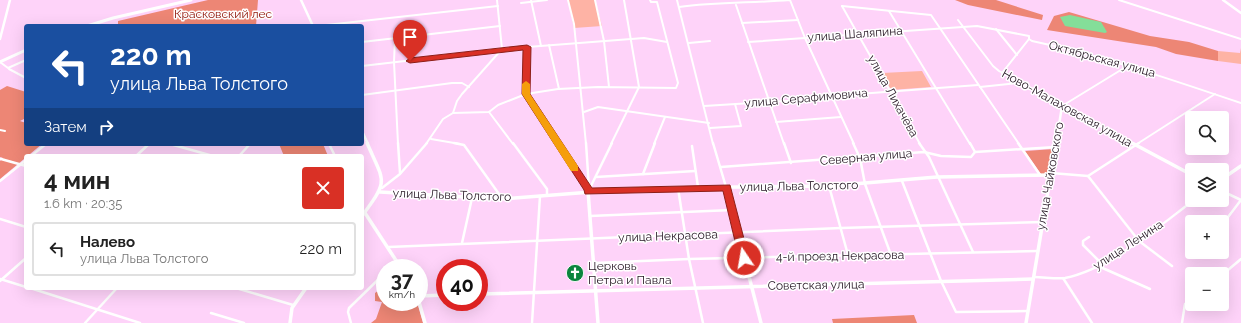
<!DOCTYPE html>
<html lang="ru">
<meta charset="utf-8">
<style>
:root{--surface:#fff;--page:#f6f6f6;--text:#222;--muted:#767676;--line:#e0e0e0}
body{margin:0;font-family:Raleway,sans-serif;background:var(--page);color:var(--text);height:100vh;display:flex;flex-direction:column;font-size:15px;white-space:nowrap}
*{box-sizing:border-box;margin:0}
p{font-size:13px;color:var(--muted)}
.icon{flex:none;width:22px;height:22px;fill:none;stroke:currentColor;stroke-width:2;stroke-linecap:round;stroke-linejoin:round}
.map{position:relative;flex:1;overflow:hidden}
.drawer{position:absolute;left:24px;top:154px;width:340px;height:136px;display:flex;flex-direction:column;background:var(--surface);border-radius:4px;box-shadow:0 4px 16px #0002}
.drawer>*{flex:none}
.banner{position:absolute;left:24px;top:24px;width:340px;height:122px;border-radius:4px;box-shadow:0 4px 16px #0002;background:#1a4fa0;color:#fff;overflow:hidden}
.controls{position:absolute;left:1185px;top:111px;display:grid;gap:8px}
.controls a{display:grid;place-items:center;width:44px;height:44px;border-radius:4px;background:var(--surface);box-shadow:0 4px 16px #0002;font-size:20px}
.speed{position:absolute;left:376px;top:259px;display:flex;gap:8px;font-size:20px;font-weight:700;text-align:center}
.speed>*{display:grid;place-content:center;width:52px;height:52px;border-radius:50%;background:var(--surface);box-shadow:0 4px 16px #0002;line-height:1}
.speed small{font-size:10px;font-weight:400}
.speed .limit{border:6px solid #d22;background:#fff;color:#111}
.pin{position:absolute;display:grid;place-items:center;width:34px;height:34px;color:#fff;margin:-41px -17px;border-radius:50% 50% 50% 0;rotate:-45deg;box-shadow:0 0 4px #0007}
.pin .icon{rotate:45deg}
.me{position:absolute;width:44px;margin:-22px;rotate:348deg;stroke-linejoin:round;filter:drop-shadow(0 0 3px #0008)}
.turn{display:flex;align-items:center;gap:14px;height:84px;padding:0 20px;font-size:18px}
.turn .icon{width:52px;height:52px;stroke-width:2.5}
.turn b{display:block;font-size:28px;line-height:34px}
.then{display:flex;align-items:center;height:38px;padding:0 20px;background:#0003;gap:8px;font-size:15px}
.round{display:grid;place-items:center;flex:none;width:42px;height:42px;border-radius:4px;background:var(--page)}
.overview{display:flex;align-items:center;justify-content:space-between;height:68px;padding:0 20px}
h1{font-size:24px;font-weight:700;line-height:30px}
ul{padding:0;list-style:none}
li{display:flex;align-items:center;gap:12px;height:54px;margin:0 8px 6px;padding:0 12px;border:2px solid var(--line);border-radius:4px}
li div{flex:1}
li b{display:block;font-size:15px}
li em{font-style:normal}
.map>svg:first-child{display:block}
.green{fill:#feb3a5}
.forest{fill:#ed8675}
.water{fill:#84de99}
.lines{fill:none;stroke-linecap:round;stroke-linejoin:round}
.street-far1{stroke:#fff;stroke-width:2}
.street{stroke:#fff;stroke-width:2.5}
.secondary-far1{stroke:#fff;stroke-width:2.5}
.secondary{stroke:#fff;stroke-width:3.5}
.primary{stroke:#fff;stroke-width:3}
.route{fill:#d93025;stroke:#8d1f18}
.slow{fill:#f59e0b}
.labels{text-anchor:middle;stroke-width:3;stroke-linejoin:round;paint-order:stroke}
.park-label{font-size:12px;fill:#8f1105;stroke:#fff}
.street-label{font-size:12px;fill:#251523;stroke:#fff}
.poi-label{font-size:12px;fill:#251523;stroke:#fff;text-anchor:start}
</style>
<div class="map">
<svg width="1241" height="323" viewBox="0 0 1241 323">
<rect width="100%" height="100%" fill="#fed3f9"/>
<g class="green">
<polygon points="568,0 595,0 602,26 574,28"/>
<polygon points="1241,48 1241,64 1218,61 1218,51 1240,53"/>
<polygon points="922,71 931,87 891,90 882,73"/>
</g>
<g class="forest">
<polygon points="208,0 258,0 256,26 115,26 118,25 118,21"/>
<polygon points="955,0 996,0 1043,15 1042,20 968,5"/>
<polygon points="1069,12 1150,36 1189,42 1218,51 1218,61 1176,54 1156,47 1047,30 1054,16"/>
<polygon points="7,86 26,92 26,118 20,121 26,123 26,144 42,144 0,179 0,161 3,158 0,157 0,90"/>
<polygon points="279,144 323,144 328,156 284,156"/>
<polygon points="1054,149 1049,174 1041,174 1025,151"/>
<polygon points="385,286 385,302 417,302 423,323 371,323 376,319 382,302 375,301 375,293"/>
<polygon points="914,315 917,323 833,323 832,319"/>
</g>
<polygon class="water" points="1070,15 1101,22 1107,32 1105,33 1065,26 1060,17"/>
<g class="lines">
<g class="street-far1">
<polyline points="531,0 541,46"/>
<polyline points="568,0 574,24 586,144"/>
<polyline points="595,0 604,41 609,87"/>
<polyline points="677,0 713,144"/>
<polyline points="1119,0 1241,39"/>
<polyline points="521,3 547,0"/>
<polyline points="736,5 784,144"/>
<polyline points="842,6 931,15 1019,144"/>
<polyline points="842,6 920,144"/>
<path d="M679,7c37,-5 74,-4 111,-7l15,38 49,106"/>
<polyline points="889,11 970,144"/>
<polyline points="958,20 993,66 999,71 1062,106 1129,65"/>
<polyline points="742,23 798,20"/>
<polyline points="317,26 498,6"/>
<polyline points="996,29 1017,55"/>
<polyline points="395,38 394,62 398,144"/>
<polyline points="362,42 500,26"/>
<path d="M748,42l229,-16 52,10v3l3,2c72,15 140,39 209,62"/>
<polyline points="689,43 710,41"/>
<polyline points="549,45 559,89"/>
<polyline points="527,47 526,94 559,144"/>
<polyline points="502,49 644,38 667,42"/>
<polyline points="0,62 8,68 26,60"/>
<polyline points="362,66 500,50"/>
<polyline points="9,69 26,78"/>
<polyline points="1002,73 1029,39"/>
<polyline points="980,87 1019,83"/>
<polyline points="362,95 452,83 462,83 469,87"/>
<polyline points="704,106 833,98 832,96 978,85"/>
<polyline points="489,112 513,144"/>
<polyline points="584,112 598,107 709,123"/>
<polyline points="453,113 457,101 462,94 502,49 497,0"/>
<polyline points="776,122 841,117"/>
<polyline points="710,128 741,126 735,104"/>
<polyline points="0,130 5,131"/>
<polyline points="431,139 460,144"/>
<polyline points="426,144 443,119 453,113 489,112 498,105 526,94 558,89 598,87 676,88 678,83 657,2 651,2 650,0"/>
<polyline points="611,144 639,87 624,0"/>
<polyline points="654,144 665,117"/>
<polyline points="1137,144 1215,94"/>
</g>
<g class="street">
<polyline points="398,143 400,173"/>
<polyline points="454,143 464,145 499,194 500,199"/>
<polyline points="513,143 547,189 547,195"/>
<polyline points="558,143 588,189"/>
<polyline points="586,143 589,188"/>
<polyline points="713,143 726,187"/>
<polyline points="784,143 791,163"/>
<polyline points="853,143 860,158 865,184 891,255"/>
<polyline points="919,143 929,157 973,252"/>
<polyline points="970,143 975,152"/>
<polyline points="1018,143 1040,175"/>
<polyline points="170,144 213,156"/>
<polyline points="329,144 335,156"/>
<polyline points="692,146 698,187"/>
<polyline points="31,156 46,144"/>
<polyline points="136,156 149,144"/>
<polyline points="239,156 250,144"/>
<polyline points="1,159 26,166"/>
<polyline points="721,167 924,152 941,156 971,157 975,152 1056,147"/>
<polyline points="1051,173 1088,176 1139,143"/>
<polyline points="643,174 655,143"/>
<polyline points="1088,176 1139,241 1172,266"/>
<polyline points="596,177 695,171"/>
<polyline points="0,181 26,160"/>
<polyline points="902,181 941,281 956,312 1028,311"/>
<polyline points="829,186 848,255"/>
<polyline points="382,188 400,174 427,143"/>
<polyline points="678,188 689,259 703,323"/>
<polyline points="589,190 612,143"/>
<polyline points="1222,191 1241,200"/>
<polyline points="590,216 732,210"/>
<polyline points="0,219 26,227"/>
<polyline points="1222,225 1241,200"/>
<polyline points="1089,237 1083,241 1083,245 1101,263"/>
<polyline points="462,243 472,198"/>
<polyline points="389,247 841,228 1042,222"/>
<polyline points="595,263 689,259 1038,251"/>
<polyline points="1098,266 1150,289"/>
<polyline points="391,268 397,262"/>
<polyline points="1222,275 1241,259"/>
<path d="M1034,277c10,0 21,2 31,1 45,-9 93,-51 129,-78"/>
<polyline points="1063,278 1092,323"/>
<polyline points="0,279 26,287"/>
<polyline points="0,281 26,258"/>
<polyline points="30,288 140,323"/>
<polyline points="236,288 293,305"/>
<polyline points="211,313 244,323"/>
<polyline points="85,323 117,288"/>
<polyline points="351,323 348,312 349,308 385,273"/>
<polyline points="532,323 540,196"/>
<polyline points="1182,323 1185,304 1192,299"/>
</g>
<g class="secondary-far1">
<polyline points="301,0 313,26"/>
<polyline points="1223,0 1241,13"/>
<polyline points="0,39 10,0"/>
<polyline points="362,131 368,144"/>
<polyline points="1056,144 1062,106 1134,144"/>
</g>
<g class="secondary">
<polyline points="1132,143 1192,175"/>
<polyline points="1222,179 1241,166"/>
<polyline points="726,187 761,323"/>
<polyline points="588,191 598,323"/>
<polyline points="380,192 500,199 643,188 829,186 937,177 1051,175"/>
<polyline points="365,213 401,268"/>
<path d="M362,216c27,-37 23,-32 5,-73"/>
<polyline points="479,294 1033,279"/>
<polyline points="419,296 445,295"/>
<polyline points="419,302 425,323"/>
<polyline points="290,323 292,308 306,288"/>
<polyline points="1026,323 1056,143"/>
</g>
<g class="primary">
<polyline points="87,26 113,18 191,0"/>
<polyline points="0,62 26,50"/>
</g>
</g>
<polygon class="route" points="527,45 531,47 530,94 592,188 730,185 749,258 747,261 744,262 739,258 723,191 585,194 584,190 522,94 523,50 410,63 406,61 410,58"/>
<polygon class="slow" points="526,81 530,84 530,94 578,166 578,171 571,171 522,94 522,84"/>
<defs>
<symbol id="church-disc" viewBox="-11 -11 22 22"><circle r="9.5" fill="#0b853e" stroke="#fff"/><path d="M-1.2-6h2.4v3.5h3.3v2.4h-3.3V6h-2.4V-.1h-3.3v-2.4h3.3Z" fill="#fff"/></symbol>
</defs>
<g fill-rule="evenodd">
<use href="#church-disc" x="565" y="263" width="20" height="20"/>
</g>
<g class="labels">
<g class="park-label">
<text x="223" y="18">Красковский лес</text>
</g>
<g class="street-label">
<text transform="translate(855 34) rotate(-4)" y="4">улица Шаляпина</text>
<text transform="translate(1102 59) rotate(15)" y="4">Октябрьская улица</text>
<text transform="translate(893 96) rotate(61)" y="4">улица Лихачёва</text>
<text transform="translate(806 98) rotate(-5)" y="4">улица Серафимовича</text>
<text transform="translate(1067 108) rotate(29)" y="4">Ново-Малаховская улица</text>
<text transform="translate(866 157) rotate(-5)" y="4">Северная улица</text>
<text transform="translate(1050 176) rotate(-80)" y="4">улица Чайковского</text>
<text transform="translate(799 186) rotate(-1)" y="4">улица Льва Толстого</text>
<text transform="translate(452 195) rotate(2)" y="4">улица Льва Толстого</text>
<text transform="translate(668 236) rotate(-2)" y="4">улица Некрасова</text>
<text transform="translate(1128 245) rotate(-33)" y="4">улица Ленина</text>
<text transform="translate(840 256) rotate(-1)" y="4">4-й проезд Некрасова</text>
<text transform="translate(816 285) rotate(-1)" y="4">Советская улица</text>
</g>
<g class="poi-label">
<text x="588" y="270">Церковь<tspan x="588" dy="14">Петра и Павла</tspan></text>
</g>
</g>
</svg>
<div class="controls">
<a><svg class="icon" aria-label="search" viewBox="0 0 24 24"><circle cx="10" cy="10" r="6"/><path d="M15 15l6 6"/></svg></a>
<a><svg class="icon" aria-label="layers" viewBox="0 0 24 24"><path d="M12 4l9 5-9 5-9-5zM3 14l9 5 9-5"/></svg></a>
<a>+</a>
<a>−</a>
</div>
<div class="speed"><div>37<small>km/h</small></div><div class="limit">40</div></div>
<div class="pin" style="left:410px;top:61px;background:#d93025"><svg class="icon" aria-label="arrive" viewBox="0 0 24 24"><path d="M6 21V4h12l-3 4 3 4H6"/></svg></div>
<svg class="me" style="left:744px;top:258px" viewBox="-20 -20 40 40"><circle r="17" fill="#d93025" stroke="#fff" stroke-width="3"/><path d="M0-11L8 9 0 5-8 9z" fill="#fff"/></svg>
<div class="banner">
<div class="turn"><svg class="icon" aria-label="left" viewBox="0 0 24 24"><path d="M17 20v-9H6M10 6l-5 5 5 5"/></svg><div><b>220 m</b>улица Льва Толстого</div></div>
<div class="then">Затем<svg class="icon" aria-label="right" viewBox="0 0 24 24"><path d="M7 20v-9h11M14 6l5 5-5 5"/></svg></div>
</div>
<section class="drawer">
<div class="overview"><div><h1>4 мин</h1><p>1.6 km · 20:35</p></div><a class="round" style="background:#d93025;color:#fff"><svg class="icon" aria-label="close" viewBox="0 0 24 24"><path d="M6 6l12 12M18 6L6 18"/></svg></a></div>
<ul>
<li><svg class="icon" aria-label="left" viewBox="0 0 24 24"><path d="M17 20v-9H6M10 6l-5 5 5 5"/></svg><div><b>Налево</b><p>улица Льва Толстого</p></div><em>220 m</em></li>
</ul>
</section>
</div>
